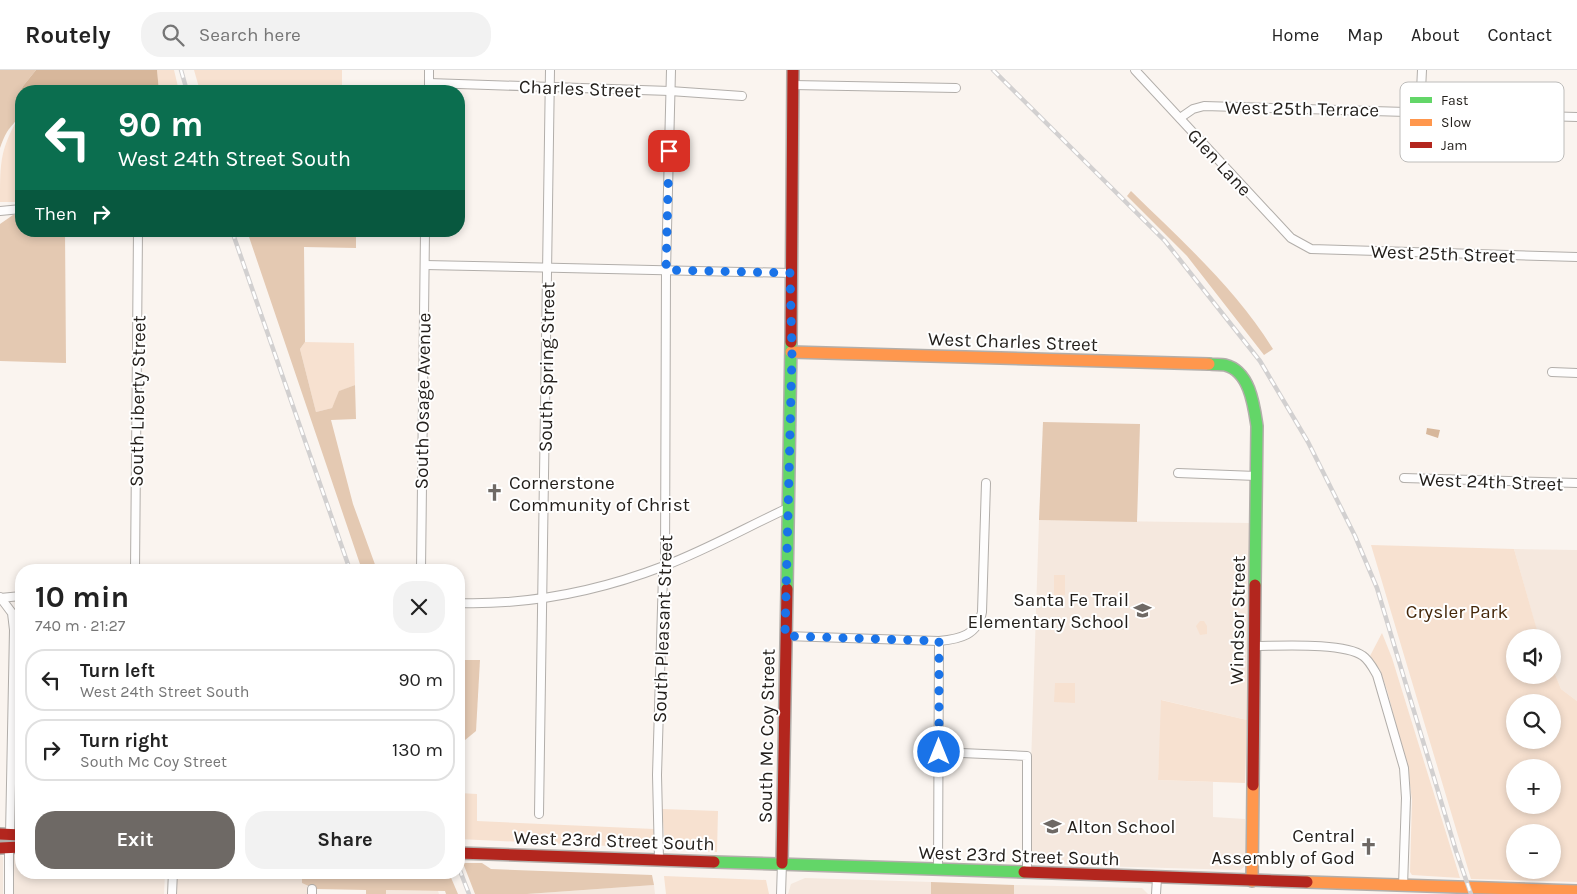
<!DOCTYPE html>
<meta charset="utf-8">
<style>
:root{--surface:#fff;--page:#f2f2f2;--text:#222;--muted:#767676;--line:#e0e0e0;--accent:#6e6965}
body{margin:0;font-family:Karla,sans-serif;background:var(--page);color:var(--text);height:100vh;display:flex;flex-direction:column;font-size:19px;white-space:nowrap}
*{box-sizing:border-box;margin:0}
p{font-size:16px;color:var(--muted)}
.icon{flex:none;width:28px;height:28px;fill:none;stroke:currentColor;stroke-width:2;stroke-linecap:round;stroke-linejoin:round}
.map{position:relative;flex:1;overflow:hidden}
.details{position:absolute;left:15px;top:494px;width:450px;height:315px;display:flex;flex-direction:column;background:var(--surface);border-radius:20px;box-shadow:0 2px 8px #0003}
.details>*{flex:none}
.hud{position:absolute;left:15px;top:15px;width:450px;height:152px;border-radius:20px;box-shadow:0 2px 8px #0003;background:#0b6e4f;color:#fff;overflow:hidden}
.buttons{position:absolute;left:1506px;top:559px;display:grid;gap:10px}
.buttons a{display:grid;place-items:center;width:55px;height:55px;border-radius:50%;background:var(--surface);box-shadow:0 2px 8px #0003;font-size:25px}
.pin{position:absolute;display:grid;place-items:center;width:42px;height:42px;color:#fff;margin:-21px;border-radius:10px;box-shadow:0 2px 8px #0006}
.me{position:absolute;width:55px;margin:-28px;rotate:0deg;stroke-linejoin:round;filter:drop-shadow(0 0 4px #0008)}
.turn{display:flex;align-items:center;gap:18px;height:105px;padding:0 20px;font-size:22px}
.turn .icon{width:65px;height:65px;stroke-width:2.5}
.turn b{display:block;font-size:35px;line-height:42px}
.then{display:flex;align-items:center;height:48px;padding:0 20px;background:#0003;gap:10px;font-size:19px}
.round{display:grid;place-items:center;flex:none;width:52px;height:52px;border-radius:20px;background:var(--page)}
.summary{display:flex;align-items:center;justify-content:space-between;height:85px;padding:0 20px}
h1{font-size:30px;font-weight:700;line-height:38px}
.primary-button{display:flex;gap:10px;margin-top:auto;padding:10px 20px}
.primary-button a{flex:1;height:58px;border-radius:20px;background:var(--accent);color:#fff;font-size:20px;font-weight:700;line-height:58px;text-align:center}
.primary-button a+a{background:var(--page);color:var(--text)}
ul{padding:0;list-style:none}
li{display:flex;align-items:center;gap:15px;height:62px;margin:0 10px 8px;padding:0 10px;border:2px solid var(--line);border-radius:20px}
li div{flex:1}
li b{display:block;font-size:19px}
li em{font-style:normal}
header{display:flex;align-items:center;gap:30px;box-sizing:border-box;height:70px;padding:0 25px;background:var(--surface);border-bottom:1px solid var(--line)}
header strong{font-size:24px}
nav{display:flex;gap:28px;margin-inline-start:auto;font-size:18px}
.search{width:350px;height:45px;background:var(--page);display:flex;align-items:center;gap:12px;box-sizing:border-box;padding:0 18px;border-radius:20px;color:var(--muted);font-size:19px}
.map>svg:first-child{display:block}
.built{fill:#f5e8de}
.green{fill:#f7e1d0;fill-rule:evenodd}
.forest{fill:#e4c9b2}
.water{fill:#d7b79b}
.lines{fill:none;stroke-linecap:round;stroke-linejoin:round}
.street-casing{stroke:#b2aeaa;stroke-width:10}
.fast-casing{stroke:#b2aeaa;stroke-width:14}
.slow-casing{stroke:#b2aeaa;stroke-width:14}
.jam-casing{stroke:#b2aeaa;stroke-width:14}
.street{stroke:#fefdfd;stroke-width:8}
.fast{stroke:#63d668;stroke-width:11}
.slow{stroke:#ff974d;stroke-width:11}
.jam{stroke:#b3261e;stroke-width:11}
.rail-casing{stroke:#d2d0d0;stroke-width:4.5}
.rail{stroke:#fff;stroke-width:2.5;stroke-dasharray:8;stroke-linecap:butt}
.route{stroke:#1a73e8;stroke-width:9;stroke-dasharray:0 16.2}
.labels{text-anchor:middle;stroke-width:4;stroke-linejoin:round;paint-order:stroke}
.street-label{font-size:19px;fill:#221e1a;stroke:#fff}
.poi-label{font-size:19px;fill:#221e1a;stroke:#fff;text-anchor:start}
.park-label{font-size:19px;fill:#452709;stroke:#fff}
.key{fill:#fff;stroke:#bdbcba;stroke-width:1}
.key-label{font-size:14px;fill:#221e1a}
</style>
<header>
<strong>Routely</strong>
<div class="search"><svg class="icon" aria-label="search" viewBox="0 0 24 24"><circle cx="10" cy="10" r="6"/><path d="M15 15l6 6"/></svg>Search here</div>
<nav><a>Home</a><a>Map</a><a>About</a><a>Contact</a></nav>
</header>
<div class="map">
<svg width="1577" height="824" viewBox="0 0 1577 824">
<rect width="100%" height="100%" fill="#faf4ef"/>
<g class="built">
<polygon points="1039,450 1250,453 1247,650 1162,630 1158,710 1213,712 1213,747 1245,749 1246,790 1244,797 1240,800 1095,796 1034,793 1031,789 1029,755"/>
<polygon points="1514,479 1577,480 1577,631 1561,619 1553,599 1552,568 1539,567 1538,565"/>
<polygon points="14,704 21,704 21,759 14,756"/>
<polygon points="0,784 3,787 3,824 0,824"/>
<polygon points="15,784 21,784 21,802 165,803 164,824 14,824 13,788"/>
<polygon points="176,803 302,803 302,813 307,815 307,824 176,824"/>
<polygon points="805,808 931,812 931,824 788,824 791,814"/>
<polygon points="654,815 655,824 527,824"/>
<polygon points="1014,815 1142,818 1148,824 1014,824"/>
<polygon points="386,820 438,821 439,824 386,824"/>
</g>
<g class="green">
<polygon points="157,0 174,0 179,21 159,21"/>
<polygon points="194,0 342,0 342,21 200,21"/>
<path d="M21,43v89h-21c0,-42 0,-53 21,-89z"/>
<polygon points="305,272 354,273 355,315 340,321 332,338 316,342 300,279"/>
<path d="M1371,475l143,4 25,88 -24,1v37h37l1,-6 8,20 16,12v181l-106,-3zM1515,632h37v38h-37zM1515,698h37v37h-37zM1515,762h37v38h-37z"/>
<rect x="1054" y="505" width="11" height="20"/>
<polygon points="1200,551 1204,551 1207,556 1207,564 1200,565 1196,556"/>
<polygon points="1382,563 1392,588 1460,808 1412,805 1410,802 1412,730 1408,700 1387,620 1380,600 1370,586"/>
<polygon points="1055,613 1075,613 1075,633 1054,632"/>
<polygon points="1161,630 1247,650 1245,713 1158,710"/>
<polygon points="459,723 477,724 477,751 654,759 654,773 651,778 459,769"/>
<polygon points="662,739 718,741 717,782 670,779 665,775"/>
<polygon points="664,806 766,810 769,824 666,824"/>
</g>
<g class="forest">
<path d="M0,0h36l-13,16 -6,14c10,14 -2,20 -10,32 -3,5 -5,10 -7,16z"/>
<path d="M1131,121c51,50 105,98 142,158l-9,6 -77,-99 -60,-60z"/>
<polygon points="13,145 21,145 21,161 65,161 66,293 0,291 0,154"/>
<polygon points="247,161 356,161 356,178 304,177 305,272 300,279 316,342 332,338 339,321 355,315 356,349 331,350 353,434 377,500 362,500"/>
<polygon points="1043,352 1140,354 1137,452 1039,450"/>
<polygon points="459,590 480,590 476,661 459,675"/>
<polygon points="463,793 482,793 491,799 652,805 654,815 527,824 475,824"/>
<polygon points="302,803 449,803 458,824 446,824 445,821 386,820 386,824 366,824 366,820 315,819 302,813"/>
<polygon points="931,812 1014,815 1014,824 931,824"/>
</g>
<g class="water">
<polygon points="36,0 157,0 159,21 21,21 21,36 16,30 23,16"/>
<polygon points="1427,358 1440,360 1438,368 1426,364"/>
</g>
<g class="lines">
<defs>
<g id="street">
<polyline points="1135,0 1291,168 1311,179 1577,187"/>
<polyline points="429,13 670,21 742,26"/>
<polyline points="793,15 956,18"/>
<polyline points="429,21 429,0"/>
<polyline points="1420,41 1422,0"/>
<polyline points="1180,48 1193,39 1204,36 1577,47"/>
<polyline points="0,141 21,139"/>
<polyline points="425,195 791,203"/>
<polyline points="1552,302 1577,303"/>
<polyline points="1178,403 1256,406"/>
<polyline points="1404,408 1577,413"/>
<polyline points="135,500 138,161"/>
<polyline points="421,500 425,161"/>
<polyline points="0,527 12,543 14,560 10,765"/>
<polyline points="0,528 21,526"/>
<path d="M459,533c69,2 140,-12 205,-37 42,-16 83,-39 124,-58"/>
<path d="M785,566l154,5c21,-2 39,-6 43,-29l4,-129"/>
<path d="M1254,576c25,0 90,-4 109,10 6,4 10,12 14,19l27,93 2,30 -3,88"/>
<polyline points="939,682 1027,686 1027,803"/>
<polyline points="539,744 550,0"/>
<polyline points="9,778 9,824"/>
<polyline points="659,789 657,705 663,505 665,496 666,200 671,0"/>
<polyline points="938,799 939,571"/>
<polyline points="172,824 173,802"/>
<polyline points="312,824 312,819"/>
<polyline points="781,824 782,793"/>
<polyline points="1156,824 1157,808"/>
</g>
<g id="fast">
<path d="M1209,294c5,1 12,0 16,1 25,6 29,41 32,61l-2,159"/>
<polyline points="787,519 791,272"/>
<polyline points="714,792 1024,802"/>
</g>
<g id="slow">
<polyline points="791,282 1209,294"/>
<polyline points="1252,811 1253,715"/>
<polyline points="1307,812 1577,821"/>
</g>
<g id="jam">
<polyline points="791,272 793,0"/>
<polyline points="1253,715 1255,515"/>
<polyline points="0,764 21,765"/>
<polyline points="0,778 21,777"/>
<polyline points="459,783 714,792"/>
<polyline points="782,793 787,519"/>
<polyline points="1024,802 1307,812"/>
</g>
</defs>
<use href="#street" class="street-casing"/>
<use href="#fast" class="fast-casing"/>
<use href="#slow" class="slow-casing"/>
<use href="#jam" class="jam-casing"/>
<use href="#street" class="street"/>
<use href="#fast" class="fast"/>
<use href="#slow" class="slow"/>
<use href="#jam" class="jam"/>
<defs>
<g id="rail">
<polyline points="181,0 187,21"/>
<polyline points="993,0 1165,171 1260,291 1308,372 1355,466 1377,518 1456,781 1471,824"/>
<polyline points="232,161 350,500"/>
<polyline points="459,798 469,824"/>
</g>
</defs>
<use href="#rail" class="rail-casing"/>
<use href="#rail" class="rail"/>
</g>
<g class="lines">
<polyline class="route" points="669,81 666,200 790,203 792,282 785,566 939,571 939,682"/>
</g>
<defs>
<symbol id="church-bare" viewBox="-9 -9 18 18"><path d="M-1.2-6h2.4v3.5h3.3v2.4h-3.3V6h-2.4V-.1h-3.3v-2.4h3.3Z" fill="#6e6965" stroke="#fff" stroke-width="2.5" paint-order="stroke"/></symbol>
<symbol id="school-bare" viewBox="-9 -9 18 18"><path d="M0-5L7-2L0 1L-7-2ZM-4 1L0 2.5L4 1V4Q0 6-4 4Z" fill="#6e6965" stroke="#fff" stroke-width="2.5" paint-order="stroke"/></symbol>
</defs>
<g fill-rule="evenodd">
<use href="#church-bare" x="482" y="410" width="25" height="25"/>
<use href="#school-bare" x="1130" y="528" width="25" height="25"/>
<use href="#school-bare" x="1040" y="744" width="25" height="25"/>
<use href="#church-bare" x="1356" y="764" width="25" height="25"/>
</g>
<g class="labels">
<g class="street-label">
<text transform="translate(580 18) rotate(2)" y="7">Charles Street</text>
<text transform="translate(1302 38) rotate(1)" y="7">West 25th Terrace</text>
<text transform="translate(1220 92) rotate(47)" y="7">Glen Lane</text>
<text transform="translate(1443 183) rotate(2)" y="7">West 25th Street</text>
<text transform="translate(1013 271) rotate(2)" y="7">West Charles Street</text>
<text transform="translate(546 297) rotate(-89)" y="7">South Spring Street</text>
<text transform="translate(137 331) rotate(-89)" y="7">South Liberty Street</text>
<text transform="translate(422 331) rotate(-89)" y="7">South Osage Avenue</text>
<text transform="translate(1491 411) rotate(2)" y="7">West 24th Street</text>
<text transform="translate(1237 550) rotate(-89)" y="7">Windsor Street</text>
<text transform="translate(662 559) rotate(-88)" y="7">South Pleasant Street</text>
<text transform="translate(766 666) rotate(-89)" y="7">South Mc Coy Street</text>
<text transform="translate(614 770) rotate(2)" y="7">West 23rd Street South</text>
<text transform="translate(1019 785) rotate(2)" y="7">West 23rd Street South</text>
</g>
<g class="poi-label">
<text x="509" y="419">Cornerstone<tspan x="509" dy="22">Community of Christ</tspan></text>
<text x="1129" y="536" text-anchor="end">Santa Fe Trail<tspan x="1129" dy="22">Elementary School</tspan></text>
<text x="1067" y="763">Alton School</text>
<text x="1355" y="772" text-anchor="end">Central<tspan x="1355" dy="22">Assembly of God</tspan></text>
</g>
<g class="park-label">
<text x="1457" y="548">Crysler Park</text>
</g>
</g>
<rect x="1400" y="12" width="164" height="80" rx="8" class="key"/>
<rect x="1410" y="27" width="22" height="6" fill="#63d668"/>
<rect x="1410" y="49" width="22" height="7" fill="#ff974d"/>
<rect x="1410" y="72" width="22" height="6" fill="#b3261e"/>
<g class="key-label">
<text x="1441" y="35">Fast</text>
<text x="1441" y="57">Slow</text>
<text x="1441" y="80">Jam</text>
</g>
</svg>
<div class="buttons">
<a><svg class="icon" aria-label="sound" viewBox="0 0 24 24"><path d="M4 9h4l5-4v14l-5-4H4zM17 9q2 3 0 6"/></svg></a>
<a><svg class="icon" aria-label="search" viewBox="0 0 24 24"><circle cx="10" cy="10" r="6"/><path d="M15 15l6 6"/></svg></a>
<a>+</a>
<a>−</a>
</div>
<div class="pin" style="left:669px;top:81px;background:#d93025"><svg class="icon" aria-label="arrive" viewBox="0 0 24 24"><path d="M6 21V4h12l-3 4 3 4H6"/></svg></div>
<svg class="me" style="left:939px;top:682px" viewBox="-20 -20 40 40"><circle r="17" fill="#1a73e8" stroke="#fff" stroke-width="3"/><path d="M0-11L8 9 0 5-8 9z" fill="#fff"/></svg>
<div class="hud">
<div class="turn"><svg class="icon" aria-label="left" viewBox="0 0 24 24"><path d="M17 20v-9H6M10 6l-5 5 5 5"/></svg><div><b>90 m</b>West 24th Street South</div></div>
<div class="then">Then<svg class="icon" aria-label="right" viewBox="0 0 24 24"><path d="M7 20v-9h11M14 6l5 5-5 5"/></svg></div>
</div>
<section class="details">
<div class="summary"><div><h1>10 min</h1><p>740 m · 21:27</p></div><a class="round"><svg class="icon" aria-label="close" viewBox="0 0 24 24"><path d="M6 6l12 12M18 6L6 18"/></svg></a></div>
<ul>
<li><svg class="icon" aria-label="left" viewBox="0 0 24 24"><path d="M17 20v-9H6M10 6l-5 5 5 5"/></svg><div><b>Turn left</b><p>West 24th Street South</p></div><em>90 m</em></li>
<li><svg class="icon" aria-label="right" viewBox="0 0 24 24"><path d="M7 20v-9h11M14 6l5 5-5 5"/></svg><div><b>Turn right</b><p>South Mc Coy Street</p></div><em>130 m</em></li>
</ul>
<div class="primary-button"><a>Exit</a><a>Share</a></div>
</section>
</div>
